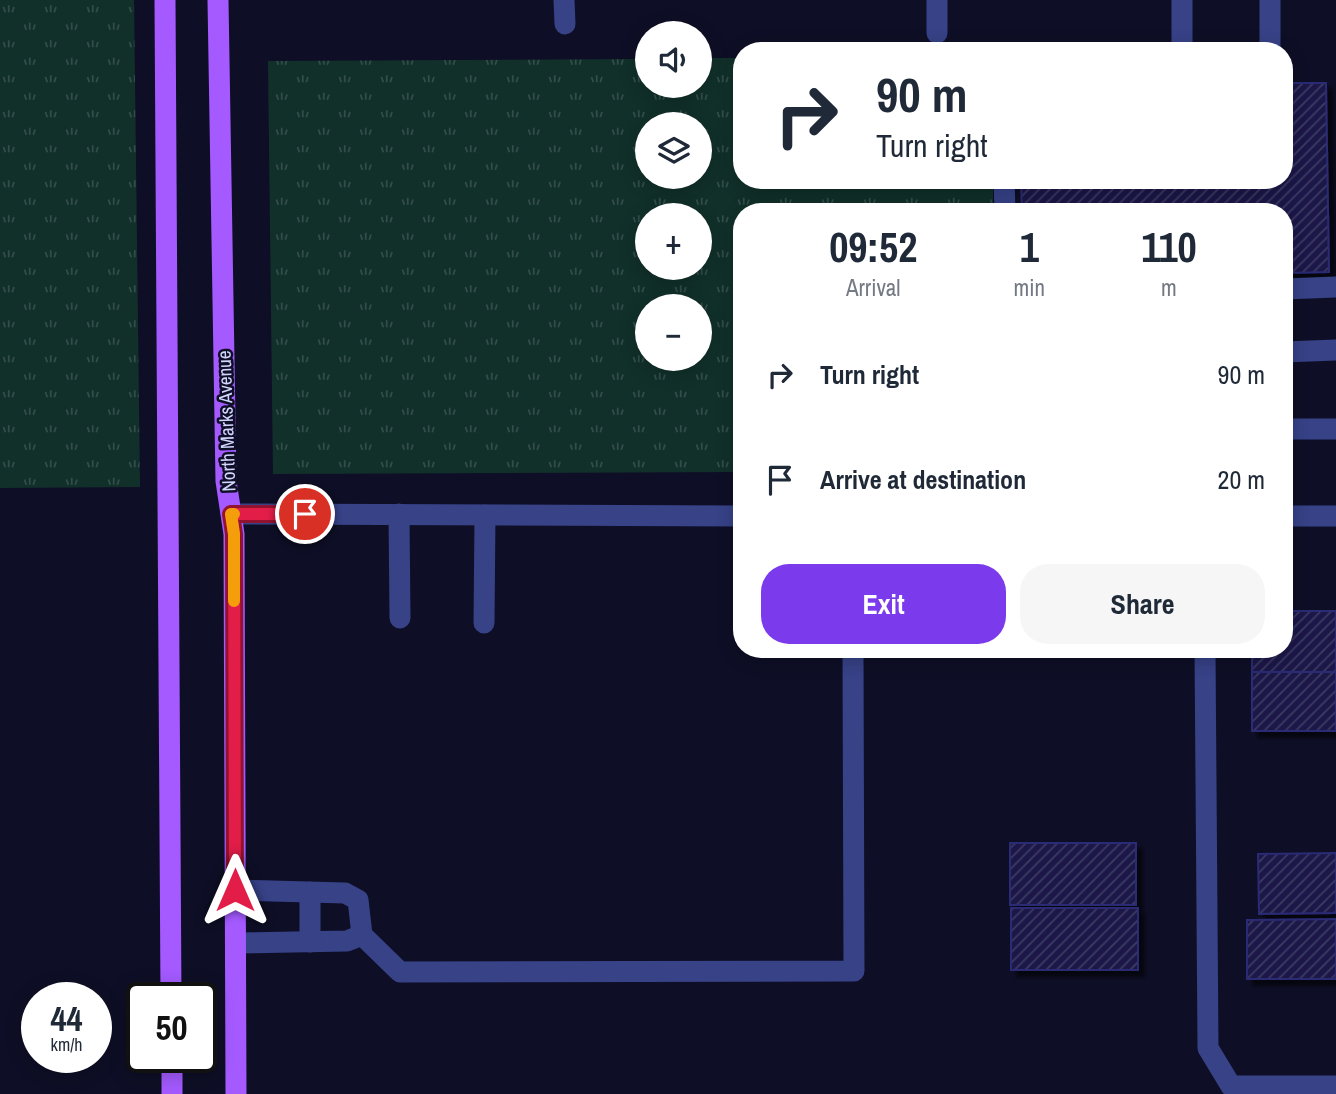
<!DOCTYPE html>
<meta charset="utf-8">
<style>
:root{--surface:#fff;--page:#f6f6f7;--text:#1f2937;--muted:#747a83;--accent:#7c3aed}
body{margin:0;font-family:"Archivo Narrow",sans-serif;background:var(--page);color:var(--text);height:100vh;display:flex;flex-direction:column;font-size:26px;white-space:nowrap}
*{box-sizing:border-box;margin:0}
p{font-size:23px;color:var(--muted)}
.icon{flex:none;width:38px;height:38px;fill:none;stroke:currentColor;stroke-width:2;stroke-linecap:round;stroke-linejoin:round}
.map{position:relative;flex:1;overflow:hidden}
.details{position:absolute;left:733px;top:203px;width:560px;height:455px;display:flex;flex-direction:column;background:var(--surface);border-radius:28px;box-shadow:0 4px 18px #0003}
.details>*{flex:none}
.guide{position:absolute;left:733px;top:42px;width:560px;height:147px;border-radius:28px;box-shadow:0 4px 18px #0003;background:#fff;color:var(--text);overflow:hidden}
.tools{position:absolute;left:635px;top:21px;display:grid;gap:14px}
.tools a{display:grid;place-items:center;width:77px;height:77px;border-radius:50%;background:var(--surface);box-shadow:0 4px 18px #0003;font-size:35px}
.speed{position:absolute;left:21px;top:982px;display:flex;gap:14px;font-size:35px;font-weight:700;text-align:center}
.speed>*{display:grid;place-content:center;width:91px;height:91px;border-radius:50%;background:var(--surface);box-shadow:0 4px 18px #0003;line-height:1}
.speed small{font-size:18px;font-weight:400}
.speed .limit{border:4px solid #111;border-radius:10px;background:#fff;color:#111}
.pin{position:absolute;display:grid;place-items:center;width:60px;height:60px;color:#fff;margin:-30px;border:4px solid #fff;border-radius:50%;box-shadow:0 2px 7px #0007}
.me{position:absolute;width:77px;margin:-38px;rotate:0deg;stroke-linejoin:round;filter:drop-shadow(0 0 5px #0008)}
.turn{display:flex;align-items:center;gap:24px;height:147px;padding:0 28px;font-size:32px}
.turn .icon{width:91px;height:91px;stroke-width:2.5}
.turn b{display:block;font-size:49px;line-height:60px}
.eta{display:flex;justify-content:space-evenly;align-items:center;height:119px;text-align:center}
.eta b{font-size:42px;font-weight:700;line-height:49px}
.cta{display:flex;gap:14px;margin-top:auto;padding:14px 28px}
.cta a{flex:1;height:80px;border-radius:28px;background:var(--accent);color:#fff;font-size:28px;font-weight:700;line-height:80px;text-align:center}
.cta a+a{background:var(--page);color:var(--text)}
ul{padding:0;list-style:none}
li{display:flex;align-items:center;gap:21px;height:105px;padding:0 28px}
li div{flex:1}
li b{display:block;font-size:26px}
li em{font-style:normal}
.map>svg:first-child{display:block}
.grass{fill:url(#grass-tufts);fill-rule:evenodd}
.building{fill:url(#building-hatch);stroke:#2c2a75;stroke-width:2;filter:url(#shadow)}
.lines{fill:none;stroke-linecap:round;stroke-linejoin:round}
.minor{stroke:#374287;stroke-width:21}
.major{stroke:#a45aff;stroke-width:21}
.route-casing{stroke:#92132f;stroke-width:18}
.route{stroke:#e11d48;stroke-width:12}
.slow{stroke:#f59e0b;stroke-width:12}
.labels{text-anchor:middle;stroke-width:5;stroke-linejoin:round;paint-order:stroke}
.street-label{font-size:19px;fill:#d3d6ff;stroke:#0e0e26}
</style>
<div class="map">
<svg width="1336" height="1094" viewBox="0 0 1336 1094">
<defs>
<pattern id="grass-tufts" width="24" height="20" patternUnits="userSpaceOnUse" patternTransform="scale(1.75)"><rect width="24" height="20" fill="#11302a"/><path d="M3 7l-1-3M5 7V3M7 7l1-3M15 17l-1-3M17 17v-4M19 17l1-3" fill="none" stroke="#334d4a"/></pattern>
<pattern id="building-hatch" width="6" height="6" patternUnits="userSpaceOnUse" patternTransform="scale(1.75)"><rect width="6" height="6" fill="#1b1948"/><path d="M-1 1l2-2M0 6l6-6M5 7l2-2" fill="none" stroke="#3b3a63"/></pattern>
<filter id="shadow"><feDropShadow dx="6" dy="6" stdDeviation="2" flood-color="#0009"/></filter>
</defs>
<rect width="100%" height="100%" fill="#0e0e26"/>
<g class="grass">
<polygon points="0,0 134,0 140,487 0,488"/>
<path d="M700,58h42v122h251v32h-251v260l-469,2 -5,-413 379,-2 1,27h52zM648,124h52v53h-52zM648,215h52v53h-52zM648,306h52v53h-52z"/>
</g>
<g class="building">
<polygon points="1290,83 1326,83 1329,272 1284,273 1284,212 1022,212 1021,180 1284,180 1284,118 1291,118"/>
<polygon points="1284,611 1336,611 1336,672 1252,672 1252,649 1284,649"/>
<rect x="1252" y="672" width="84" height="59"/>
<rect x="1010" y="843" width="126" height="62"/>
<polygon points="1336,853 1336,913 1259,914 1258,854"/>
<rect x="1011" y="908" width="127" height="62"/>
<polygon points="1336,919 1336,979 1247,979 1247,920"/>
</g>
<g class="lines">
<g class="minor">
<polyline points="564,0 565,24"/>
<polyline points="937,0 937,33"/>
<polyline points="1182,0 1182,51"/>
<polyline points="1270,51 1270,0"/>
<polyline points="1004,180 1005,212"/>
<polyline points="1284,289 1336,287"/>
<polyline points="1284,352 1336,350"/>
<polyline points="1284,429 1336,429"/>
<polyline points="231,514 742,516"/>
<polyline points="399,514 400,618"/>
<polyline points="1284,516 1336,516"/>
<polyline points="484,623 485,515"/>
<polyline points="1205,649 1208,1048 1231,1086 1336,1086"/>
<polyline points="235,890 345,893 358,900 362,935 347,941 236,943"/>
<polyline points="310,892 310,942"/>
<polyline points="362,935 400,972 854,971 853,649"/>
</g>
<g class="major">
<polyline points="165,0 171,998"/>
<polyline points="218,0 226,481 234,534 236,1094"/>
<polyline points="172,1057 172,1094"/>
</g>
</g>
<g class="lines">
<defs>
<polyline id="route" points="235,890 234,534 231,514 305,514"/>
</defs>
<use href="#route" class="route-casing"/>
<use href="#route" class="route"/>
<polyline class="slow" points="234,514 231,514 234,534 234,601"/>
</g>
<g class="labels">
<g class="street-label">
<text transform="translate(226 421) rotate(-92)" y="7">North Marks Avenue</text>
</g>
</g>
</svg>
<div class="tools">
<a><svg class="icon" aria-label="sound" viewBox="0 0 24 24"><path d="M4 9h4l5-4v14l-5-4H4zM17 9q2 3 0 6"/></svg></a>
<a><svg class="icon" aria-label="layers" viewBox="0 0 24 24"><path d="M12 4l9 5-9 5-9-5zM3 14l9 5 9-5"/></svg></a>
<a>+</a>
<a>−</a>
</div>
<div class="speed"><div>44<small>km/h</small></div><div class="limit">50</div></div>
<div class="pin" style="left:305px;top:514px;background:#d93025"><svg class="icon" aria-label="arrive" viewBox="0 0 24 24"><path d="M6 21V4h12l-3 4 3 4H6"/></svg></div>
<svg class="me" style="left:235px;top:890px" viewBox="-20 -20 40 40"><path d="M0-17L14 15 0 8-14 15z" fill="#e11d48" stroke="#fff" stroke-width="4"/></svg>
<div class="guide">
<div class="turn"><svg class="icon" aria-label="right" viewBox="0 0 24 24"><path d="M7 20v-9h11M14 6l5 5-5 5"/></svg><div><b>90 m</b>Turn right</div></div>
</div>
<section class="details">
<div class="eta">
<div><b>09:52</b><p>Arrival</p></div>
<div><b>1</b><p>min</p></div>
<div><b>110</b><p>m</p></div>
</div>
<ul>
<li><svg class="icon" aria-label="right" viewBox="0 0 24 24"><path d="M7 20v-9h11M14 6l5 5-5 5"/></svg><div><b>Turn right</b></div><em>90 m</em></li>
<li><svg class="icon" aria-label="arrive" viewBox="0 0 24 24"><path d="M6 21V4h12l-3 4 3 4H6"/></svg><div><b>Arrive at destination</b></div><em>20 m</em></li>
</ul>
<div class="cta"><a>Exit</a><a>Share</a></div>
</section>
</div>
